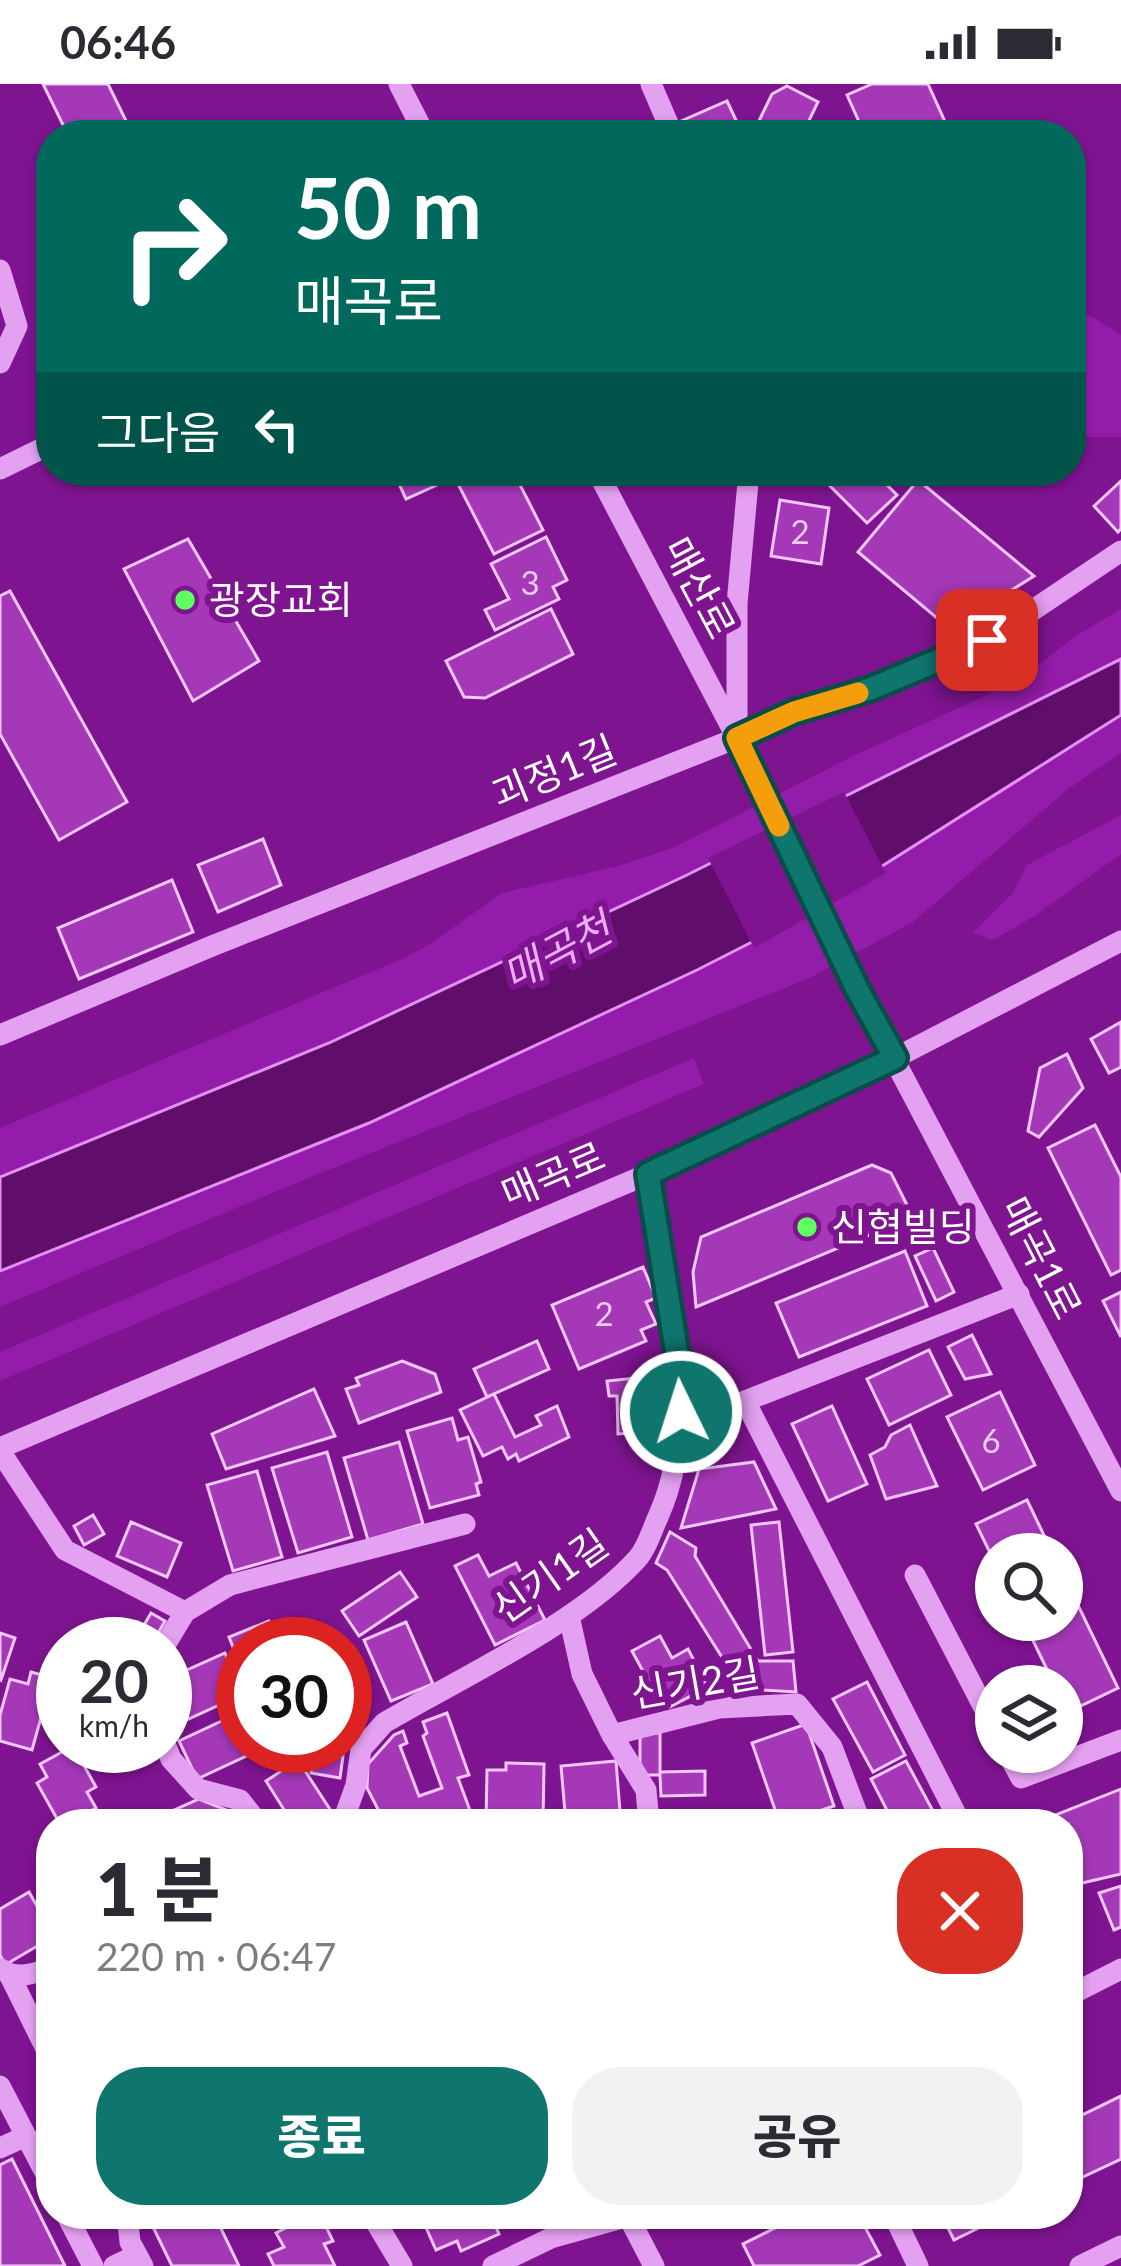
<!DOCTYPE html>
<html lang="ko">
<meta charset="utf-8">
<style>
:root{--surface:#fff;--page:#f2f2f3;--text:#2b2b33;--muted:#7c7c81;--accent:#0f766e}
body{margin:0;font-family:Lato,"Noto Sans KR",sans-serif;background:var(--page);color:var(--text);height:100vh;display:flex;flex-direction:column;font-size:45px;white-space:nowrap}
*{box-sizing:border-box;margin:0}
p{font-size:39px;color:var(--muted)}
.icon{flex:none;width:66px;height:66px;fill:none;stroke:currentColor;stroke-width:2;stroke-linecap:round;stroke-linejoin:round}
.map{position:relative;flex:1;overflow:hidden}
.side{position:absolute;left:36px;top:1725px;width:1047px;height:420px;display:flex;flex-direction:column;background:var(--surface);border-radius:48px;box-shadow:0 3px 9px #0004}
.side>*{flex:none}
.guide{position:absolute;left:36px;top:36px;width:1050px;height:366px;border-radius:48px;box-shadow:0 3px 9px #0004;background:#00695c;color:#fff;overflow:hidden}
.controls{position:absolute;left:975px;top:1449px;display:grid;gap:24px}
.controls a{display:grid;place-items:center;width:108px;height:108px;border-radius:50%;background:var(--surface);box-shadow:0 3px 9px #0004;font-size:60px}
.speed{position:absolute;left:36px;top:1533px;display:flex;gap:24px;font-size:60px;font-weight:700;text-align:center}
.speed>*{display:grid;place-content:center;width:156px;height:156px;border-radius:50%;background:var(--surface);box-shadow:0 3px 9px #0004;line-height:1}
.speed small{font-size:30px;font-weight:400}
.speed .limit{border:18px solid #d22;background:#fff;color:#111}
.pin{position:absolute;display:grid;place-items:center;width:102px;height:102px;color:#fff;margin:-51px;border-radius:24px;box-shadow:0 6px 18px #0006}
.me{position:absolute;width:132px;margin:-66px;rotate:356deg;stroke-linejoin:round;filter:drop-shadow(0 0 9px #0008)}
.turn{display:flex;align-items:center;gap:42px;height:252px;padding:0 60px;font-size:54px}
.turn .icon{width:156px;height:156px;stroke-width:2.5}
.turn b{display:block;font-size:84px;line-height:102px}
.then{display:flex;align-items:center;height:114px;padding:0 60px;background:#0003;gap:24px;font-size:45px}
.round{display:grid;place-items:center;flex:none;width:126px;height:126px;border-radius:48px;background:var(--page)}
.headline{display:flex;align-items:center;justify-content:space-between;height:204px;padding:0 60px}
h1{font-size:72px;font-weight:800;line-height:90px}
.action{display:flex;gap:24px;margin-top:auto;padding:24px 60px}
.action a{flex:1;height:138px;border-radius:48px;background:var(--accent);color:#fff;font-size:48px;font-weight:800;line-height:138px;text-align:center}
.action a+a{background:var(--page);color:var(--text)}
.status{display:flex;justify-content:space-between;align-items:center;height:84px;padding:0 60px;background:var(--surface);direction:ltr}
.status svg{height:33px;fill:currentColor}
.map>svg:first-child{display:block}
.green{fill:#941caa}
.water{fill:#600d6c;stroke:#e392f4;stroke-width:3}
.pier{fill:#7e1490}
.building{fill:#a438b7;stroke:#f4c7fc;stroke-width:3}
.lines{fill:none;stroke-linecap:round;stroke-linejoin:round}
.minor{stroke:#e4a0f1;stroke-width:21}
.route-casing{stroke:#0a4d48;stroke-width:30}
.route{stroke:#0f766e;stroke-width:21}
.slow{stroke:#f59e0b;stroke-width:21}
.poi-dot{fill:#60ff61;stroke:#7e1490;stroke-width:4.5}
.labels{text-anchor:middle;stroke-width:12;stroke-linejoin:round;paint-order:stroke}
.number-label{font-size:33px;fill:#e8cded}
.street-label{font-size:39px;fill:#fff;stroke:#7e1490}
.poi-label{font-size:39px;fill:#fff;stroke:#7e1490;text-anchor:start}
.water-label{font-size:42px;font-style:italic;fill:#ecacf8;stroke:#7e1490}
</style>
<div class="status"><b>06:46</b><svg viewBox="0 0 49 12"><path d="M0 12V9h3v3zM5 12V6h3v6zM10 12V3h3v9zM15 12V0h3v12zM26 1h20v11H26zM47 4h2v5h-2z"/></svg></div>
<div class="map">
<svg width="1121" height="2182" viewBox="0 0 1121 2182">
<rect width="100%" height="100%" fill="#7e1490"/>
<g class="green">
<polygon points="1071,220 1121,251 1121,353 1077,353 1071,356"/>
<polygon points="1121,525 1121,575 1111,581 687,791 329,959 0,1093 0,1044 404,874 430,860 502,809 618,782 673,764 853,672 1020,596 1074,553"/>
<polygon points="1121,631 1121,669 1068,705 913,838 808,895 313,1092 0,1223 0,1187 369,1039 697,886"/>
<polygon points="1121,731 1121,770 1033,833 993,856 973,849 1013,809 1027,781"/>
<polygon points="694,974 704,1000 0,1297 0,1268"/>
</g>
<polygon class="water" points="1121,575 1121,631 803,832 697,886 369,1039 0,1187 0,1093 329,959 687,791"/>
<polygon class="pier" points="844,708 886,789 754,864 708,774"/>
<g class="building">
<polygon points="43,0 108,0 133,51 68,51"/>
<polygon points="872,0 928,0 951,51 865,51 847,11"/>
<polygon points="787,2 818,18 802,51 767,51 755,45 772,10"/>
<polygon points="727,17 743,51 685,51 679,38"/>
<polygon points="393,387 468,387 406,415"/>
<polygon points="483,387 513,387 543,446 494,470 458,400"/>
<polygon points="815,387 895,387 898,390 887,401 897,411 867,439"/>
<polygon points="918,396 1034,492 950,545 858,468"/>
<polygon points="1121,397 1121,445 1118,448 1094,422"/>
<polygon points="780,416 829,424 821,480 771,472"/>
<polygon points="546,453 567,496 553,503 559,515 495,546 485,526 509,515 491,480"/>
<polygon points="188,455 259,577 193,617 124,485"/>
<polygon points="10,507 127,718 59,756 0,650 0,512"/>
<polygon points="551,525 573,570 485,614 464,613 446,577"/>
<polygon points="263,755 281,801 218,828 198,781"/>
<polygon points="172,796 193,848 79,895 58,844"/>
<polygon points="1121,938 1121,983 1109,989 1091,955"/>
<polygon points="1067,970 1083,1004 1039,1053 1028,1047 1040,984"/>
<polygon points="1095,1041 1121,1093 1121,1186 1111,1191 1048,1064"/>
<polygon points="872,1081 891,1089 913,1133 696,1223 693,1188 701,1153"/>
<polygon points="933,1164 954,1208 936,1217 915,1172"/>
<polygon points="905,1167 927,1222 799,1273 776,1219"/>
<polygon points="643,1183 656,1214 646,1218 656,1240 641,1246 646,1257 579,1285 552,1221"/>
<polygon points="1121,1208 1121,1253 1103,1217"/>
<polygon points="972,1251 991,1290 965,1295 948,1263"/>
<polygon points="537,1257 549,1285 487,1313 474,1285"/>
<polygon points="929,1266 951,1311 889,1341 867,1295"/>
<polygon points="402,1277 435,1290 441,1308 359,1339 346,1305 359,1301 356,1294"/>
<polygon points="646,1293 647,1305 642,1306 644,1348 618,1350 617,1312 609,1312 607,1297"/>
<polygon points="314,1305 335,1352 226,1385 212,1350"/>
<polygon points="1000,1308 1035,1381 983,1406 947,1333"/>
<polygon points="494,1310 515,1353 541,1341 536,1332 557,1322 569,1353 519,1377 516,1370 508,1375 502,1363 483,1372 460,1326"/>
<polygon points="832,1322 867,1400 828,1417 792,1340"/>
<polygon points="452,1334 458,1356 468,1353 481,1398 476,1400 479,1411 430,1424 407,1347"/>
<polygon points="910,1341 937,1402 886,1415 870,1371 885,1363 891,1351"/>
<polygon points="399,1358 423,1440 368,1456 344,1374"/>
<polygon points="327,1368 352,1453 298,1469 272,1384"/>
<polygon points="754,1378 776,1425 681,1444 699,1385"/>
<polygon points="257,1387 282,1473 233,1487 207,1401"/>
<polygon points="1027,1416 1053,1470 996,1470 996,1481 976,1440"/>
<polygon points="93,1431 104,1450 84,1461 74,1442"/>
<polygon points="131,1438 181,1459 167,1493 117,1472"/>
<polygon points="779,1438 793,1568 765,1571 751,1441"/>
<polygon points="670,1448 696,1464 695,1472 758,1577 793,1577 796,1608 742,1605 667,1486 656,1479"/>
<polygon points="478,1471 489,1492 516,1479 545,1536 495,1561 455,1482"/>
<polygon points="400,1488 417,1513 359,1552 342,1527"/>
<polygon points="1062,1488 1118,1604 1068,1628 1062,1616 1062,1602 1055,1602 1023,1536 1062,1536"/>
<polygon points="151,1529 165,1537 152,1560 133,1560"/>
<polygon points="269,1537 279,1560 243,1560 243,1577 239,1578 229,1553"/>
<polygon points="406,1538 433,1600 391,1617 364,1556"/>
<polygon points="96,1540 133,1560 85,1560"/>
<polygon points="0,1549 15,1554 1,1596 0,1595"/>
<polygon points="660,1552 672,1574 688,1565 708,1603 664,1626 632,1567"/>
<polygon points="225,1569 243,1610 171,1643 165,1616 173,1613 169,1603 176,1591"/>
<polygon points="31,1588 52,1594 32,1666 0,1657 0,1631 10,1595 28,1600"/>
<polygon points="867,1598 905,1671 873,1688 833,1615"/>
<polygon points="243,1627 243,1662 266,1663 197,1695 179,1657"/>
<polygon points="447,1629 469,1691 458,1694 475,1740 395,1740 392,1733 384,1737 367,1704 368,1680 394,1651 403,1647 407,1659 400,1662 419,1712 442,1704 423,1652 427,1649 423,1638"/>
<polygon points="63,1634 63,1657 52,1639"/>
<polygon points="806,1640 834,1722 780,1740 752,1659"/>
<polygon points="640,1649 660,1649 660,1688 705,1687 705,1711 661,1712 660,1691 640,1691"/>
<polygon points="73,1662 96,1703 87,1708 96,1724 68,1740 60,1740 37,1699 47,1693 40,1680"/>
<polygon points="88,1662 133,1662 137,1671"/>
<polygon points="315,1667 343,1672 340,1694 311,1689"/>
<polygon points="298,1676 333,1730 317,1740 293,1740 266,1697"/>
<polygon points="616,1677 621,1740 566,1740 561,1682"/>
<polygon points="906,1677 940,1740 894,1740 871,1695"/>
<polygon points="506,1679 544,1680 543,1740 486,1740 487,1686 506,1686"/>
<polygon points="1121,1705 1121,1790 1069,1802 1068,1740 1041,1740 1040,1737"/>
<polygon points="199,1715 229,1727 200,1740 178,1740 172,1727"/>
<polygon points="1121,1802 1121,1843 1114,1846 1099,1809"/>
<polygon points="29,1808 51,1847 51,1854 5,1881 0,1871 0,1825"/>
<polygon points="1121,2012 1121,2075 1068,2100 1068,2038"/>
<polygon points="12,2075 65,2182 0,2182 0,2081"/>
<polygon points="180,2130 214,2130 239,2182 172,2182 153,2143"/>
<polygon points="314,2130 320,2130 333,2157 324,2160 335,2182 274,2182 268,2170 284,2163 276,2149"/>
<polygon points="420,2130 490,2130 499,2150 461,2167 457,2157 436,2166"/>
<polygon points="511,2130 539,2130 516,2141"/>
<polygon points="803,2130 858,2130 880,2171 858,2182 754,2182 743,2160"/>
<polygon points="941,2130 1007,2130 954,2156"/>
</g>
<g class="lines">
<g class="minor">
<polyline points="399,0 425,51"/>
<polyline points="651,0 673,51"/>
<polyline points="0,186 17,242 0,279"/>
<polyline points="0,385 51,360"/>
<polyline points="597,387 737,654 857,905 1121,1407"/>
<polyline points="737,648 737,520 749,387"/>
<polyline points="0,951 212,862 737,654 794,628 870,605 987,557 1121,467"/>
<polyline points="745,1317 961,1740"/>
<polyline points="680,1354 745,1317 1019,1210"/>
<polyline points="0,1364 648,1090 895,974 1121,857"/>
<polyline points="0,1367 65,1466 185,1528"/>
<polyline points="915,1491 996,1647"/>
<polyline points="569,1532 582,1590 612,1651 646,1706 649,1740"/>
<polyline points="165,1561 185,1528 230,1501 465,1440"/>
<polyline points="612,1651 719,1624 797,1620 832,1663 861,1740"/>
<polyline points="165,1660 171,1675 198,1705 240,1716 259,1740"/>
<polyline points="1007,1668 1021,1694 1121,1656"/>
<path d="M342,1740l14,-39 5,-36 23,-26c76,-45 196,-100 254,-165 9,-10 14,-28 20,-41 48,-107 7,-232 -10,-343"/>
<path d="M1,1885c15,11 34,5 50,-2"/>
<polyline points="9,1890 51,1975"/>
<polyline points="1068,1912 1121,1885"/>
<polyline points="0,2002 51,2100"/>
<polyline points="0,2064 26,2052"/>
<polyline points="66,2130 93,2182"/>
<polyline points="127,2130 130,2158 143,2182"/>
<polyline points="371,2130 402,2182"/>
<polyline points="893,2130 918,2182"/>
<polyline points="629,2134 654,2182"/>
<polyline points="114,2182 137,2171"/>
<polyline points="493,2182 551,2154 637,2130"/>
<polyline points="1080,2182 1121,2162"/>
</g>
</g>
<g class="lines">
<defs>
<polyline id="route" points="681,1328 682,1301 648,1090 895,974 857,905 737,654 794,628 870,605 987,556"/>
</defs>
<use href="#route" class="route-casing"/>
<use href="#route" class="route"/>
<polyline class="slow" points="779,742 737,654 794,628 858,609"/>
</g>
<g class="poi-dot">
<circle cx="185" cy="516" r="12"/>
<circle cx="807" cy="1143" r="12"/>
</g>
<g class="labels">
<g class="number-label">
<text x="800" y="460">2</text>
<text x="530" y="511">3</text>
<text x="604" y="1242">2</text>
<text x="991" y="1369">6</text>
</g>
<g class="street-label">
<text transform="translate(699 504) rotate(62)" y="14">매산로</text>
<text transform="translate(554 688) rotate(-22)" y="14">괴정1길</text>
<text transform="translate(553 1091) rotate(-23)" y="14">매곡로</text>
<text transform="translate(1041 1174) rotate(63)" y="14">매곡1로</text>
<text transform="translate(550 1492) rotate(-35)" y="14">신기1길</text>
<text transform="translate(695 1599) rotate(-10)" y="14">신기2길</text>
</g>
<g class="poi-label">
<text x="209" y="530">광장교회</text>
<text x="831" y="1157">신협빌딩</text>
</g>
<g class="water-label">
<text transform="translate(557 868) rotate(-28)" y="15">매곡천</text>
</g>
</g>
</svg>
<div class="controls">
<a><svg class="icon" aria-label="search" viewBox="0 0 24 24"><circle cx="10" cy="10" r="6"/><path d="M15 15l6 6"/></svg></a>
<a><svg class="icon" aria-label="layers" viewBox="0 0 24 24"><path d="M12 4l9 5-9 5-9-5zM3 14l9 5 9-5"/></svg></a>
</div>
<div class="speed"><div>20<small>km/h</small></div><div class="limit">30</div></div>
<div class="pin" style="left:987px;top:556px;background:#d93025"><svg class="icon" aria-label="arrive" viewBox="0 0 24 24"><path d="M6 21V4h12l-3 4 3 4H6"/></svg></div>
<svg class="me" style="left:681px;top:1328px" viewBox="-20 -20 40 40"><circle r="17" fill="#0f766e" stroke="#fff" stroke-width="3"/><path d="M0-11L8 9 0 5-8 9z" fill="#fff"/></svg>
<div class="guide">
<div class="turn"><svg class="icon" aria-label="right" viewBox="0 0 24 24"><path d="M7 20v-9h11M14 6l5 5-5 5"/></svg><div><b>50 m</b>매곡로</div></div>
<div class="then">그다음<svg class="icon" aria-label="left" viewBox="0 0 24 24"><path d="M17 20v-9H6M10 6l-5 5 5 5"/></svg></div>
</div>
<section class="side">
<div class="headline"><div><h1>1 분</h1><p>220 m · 06:47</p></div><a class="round" style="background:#d93025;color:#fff"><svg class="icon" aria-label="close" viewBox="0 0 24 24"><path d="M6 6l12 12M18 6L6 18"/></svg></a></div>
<div class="action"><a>종료</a><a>공유</a></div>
</section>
</div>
